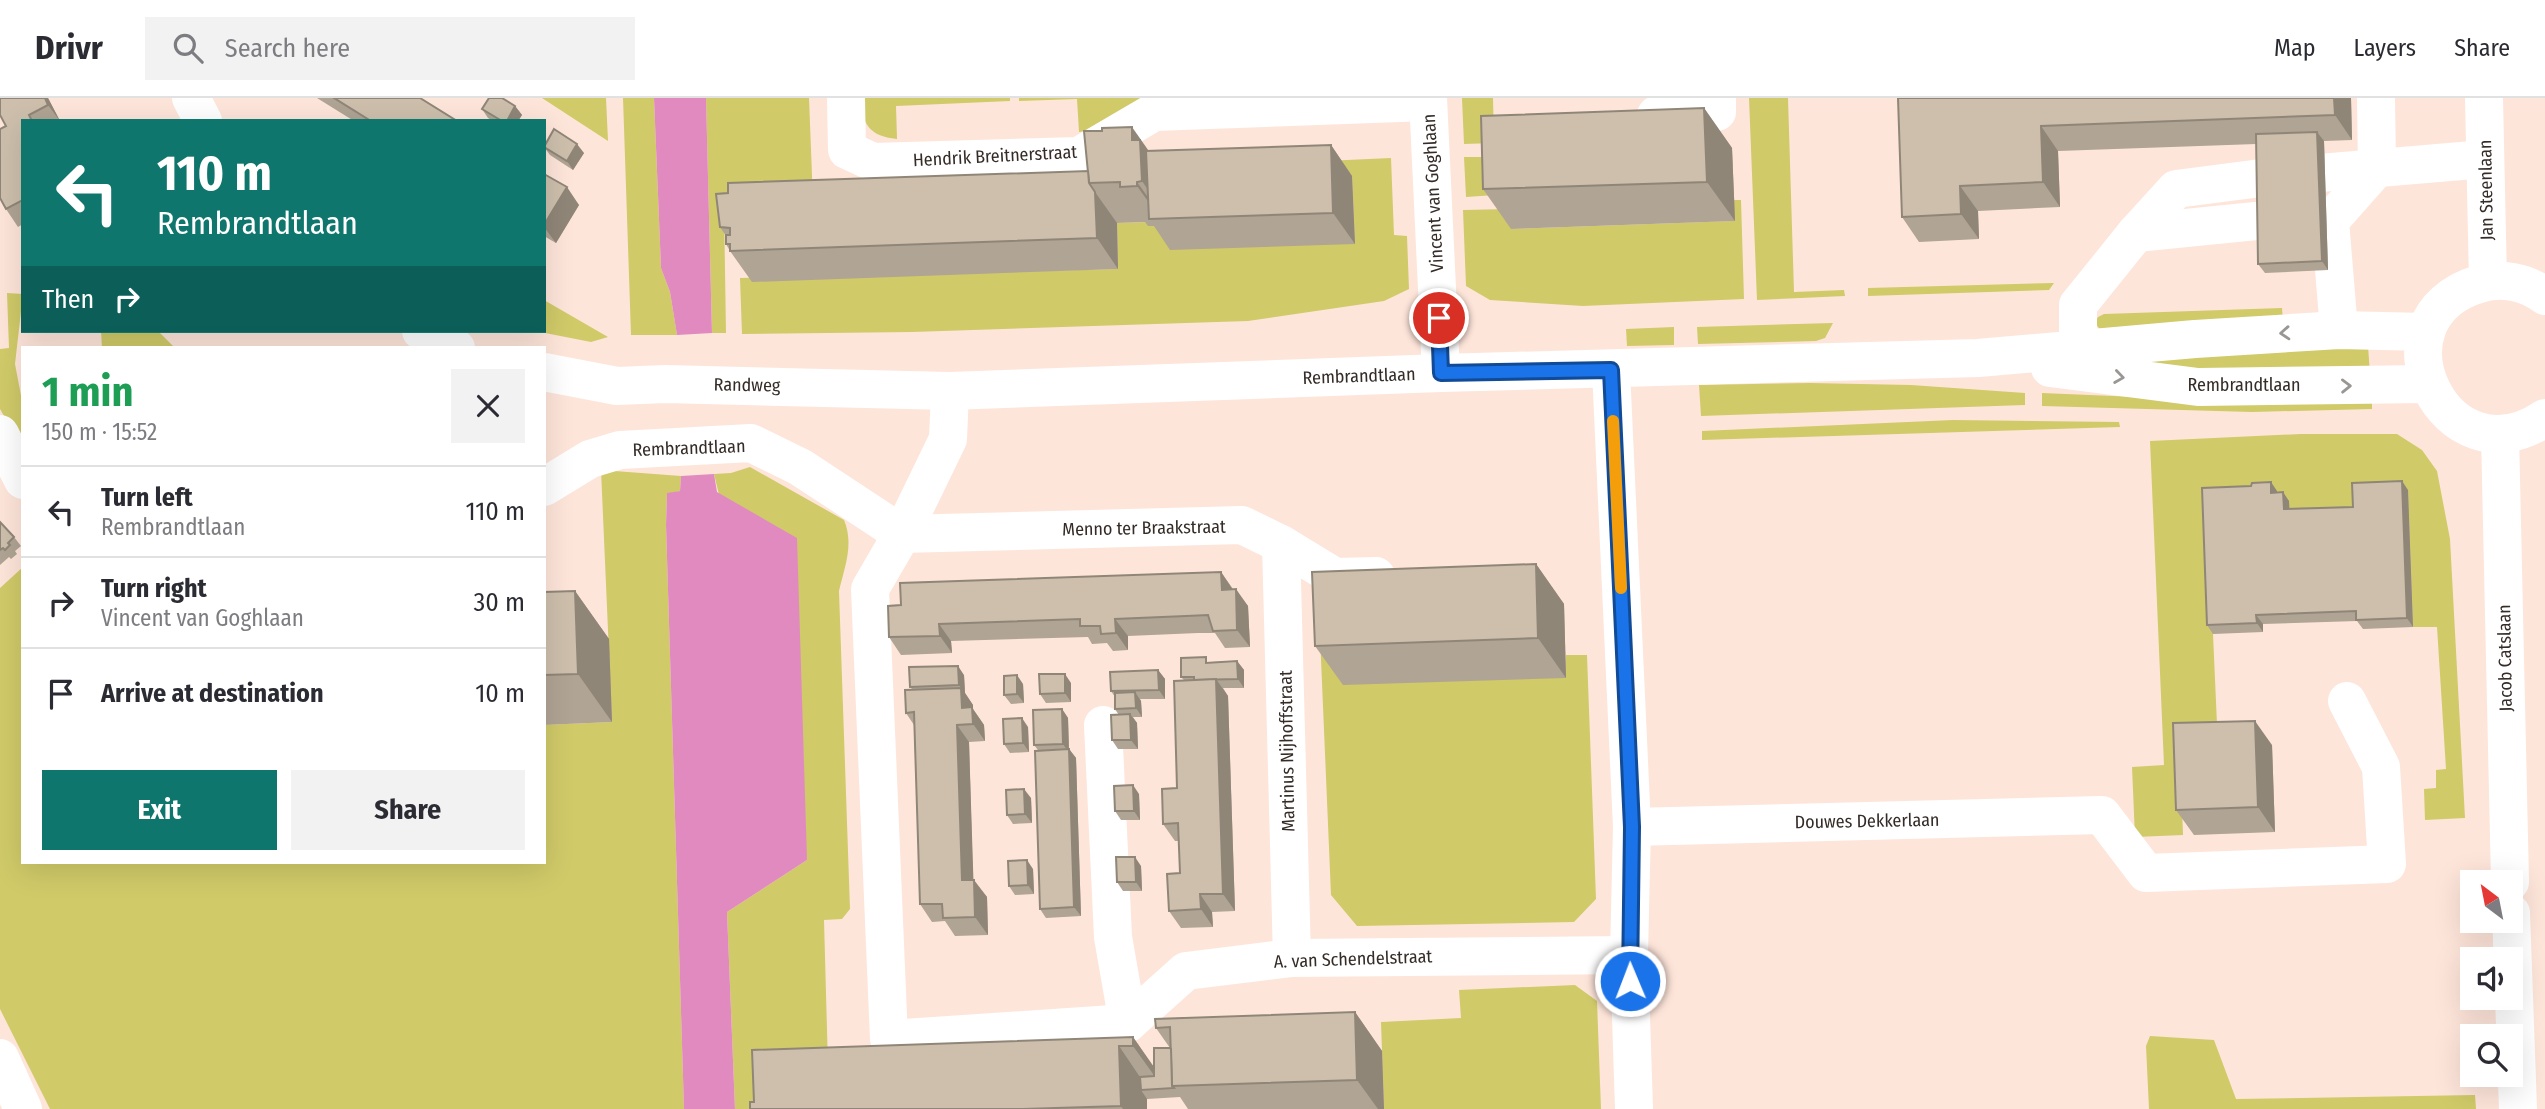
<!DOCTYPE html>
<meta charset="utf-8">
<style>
:root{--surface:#fff;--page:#f2f2f3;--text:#2b2b33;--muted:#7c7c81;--line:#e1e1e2;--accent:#0f766e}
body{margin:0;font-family:"Fira Sans Condensed",sans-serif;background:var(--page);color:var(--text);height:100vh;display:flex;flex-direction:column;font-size:26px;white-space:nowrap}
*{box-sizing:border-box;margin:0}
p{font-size:23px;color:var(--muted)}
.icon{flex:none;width:38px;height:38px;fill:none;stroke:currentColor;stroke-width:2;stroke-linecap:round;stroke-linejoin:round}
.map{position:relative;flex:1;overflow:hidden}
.sheet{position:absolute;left:21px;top:248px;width:525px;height:518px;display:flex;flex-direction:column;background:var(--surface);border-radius:0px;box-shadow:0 7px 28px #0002}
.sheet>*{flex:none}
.hud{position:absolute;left:21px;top:21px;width:525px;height:214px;border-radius:0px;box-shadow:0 7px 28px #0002;background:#0f766e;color:#fff;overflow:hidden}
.needle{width:46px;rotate:328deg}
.tools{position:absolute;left:2460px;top:772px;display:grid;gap:14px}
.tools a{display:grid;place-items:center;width:63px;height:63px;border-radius:0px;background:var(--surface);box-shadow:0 7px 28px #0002;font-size:35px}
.pin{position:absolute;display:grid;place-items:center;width:60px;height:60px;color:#fff;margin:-30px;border:4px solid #fff;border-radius:50%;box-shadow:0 2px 7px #0007}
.me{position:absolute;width:77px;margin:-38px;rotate:359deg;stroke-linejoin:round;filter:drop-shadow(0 0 5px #0008)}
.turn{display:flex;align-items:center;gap:24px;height:147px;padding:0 21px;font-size:32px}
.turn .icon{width:91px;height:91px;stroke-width:2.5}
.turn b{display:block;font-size:49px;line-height:60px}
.then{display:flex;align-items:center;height:66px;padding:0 21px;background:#0003;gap:14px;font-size:26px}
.round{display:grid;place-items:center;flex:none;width:74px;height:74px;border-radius:0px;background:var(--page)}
.summary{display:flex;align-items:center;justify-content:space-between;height:119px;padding:0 21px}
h1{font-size:42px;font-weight:700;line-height:52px;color:#1e9e55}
.cta{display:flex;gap:14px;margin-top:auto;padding:14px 21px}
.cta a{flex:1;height:80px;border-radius:0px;background:var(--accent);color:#fff;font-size:28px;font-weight:700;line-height:80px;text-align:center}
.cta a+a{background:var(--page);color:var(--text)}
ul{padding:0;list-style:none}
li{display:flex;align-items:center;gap:21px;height:91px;padding:0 21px;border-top:2px solid var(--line)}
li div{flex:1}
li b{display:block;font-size:26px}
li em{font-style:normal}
header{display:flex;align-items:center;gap:42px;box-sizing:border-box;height:98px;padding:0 35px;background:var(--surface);border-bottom:2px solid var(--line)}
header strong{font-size:33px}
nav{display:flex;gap:38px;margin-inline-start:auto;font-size:24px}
.search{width:490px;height:63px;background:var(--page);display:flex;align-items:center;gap:18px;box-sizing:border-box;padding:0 24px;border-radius:0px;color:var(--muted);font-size:26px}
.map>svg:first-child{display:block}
.green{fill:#d0ca69}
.water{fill:#e18ac0}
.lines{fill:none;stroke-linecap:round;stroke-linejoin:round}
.minor{stroke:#fff;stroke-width:38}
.wall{fill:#b0a494}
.shaded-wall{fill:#908678}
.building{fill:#cdbfac;stroke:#908678;stroke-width:2}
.oneway{stroke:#9a9694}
.route-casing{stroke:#114b97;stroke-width:18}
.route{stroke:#1a73e8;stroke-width:12}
.slow{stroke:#f59e0b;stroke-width:12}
.labels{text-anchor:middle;stroke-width:6;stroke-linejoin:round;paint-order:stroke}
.street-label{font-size:18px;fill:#352c28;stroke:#fff}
</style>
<header>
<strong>Drivr</strong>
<div class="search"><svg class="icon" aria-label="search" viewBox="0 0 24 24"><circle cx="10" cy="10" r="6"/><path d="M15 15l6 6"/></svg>Search here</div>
<nav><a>Map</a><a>Layers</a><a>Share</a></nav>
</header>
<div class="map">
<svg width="2545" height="1011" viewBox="0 0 2545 1011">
<rect width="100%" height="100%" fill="#fee5da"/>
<g class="green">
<polygon points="542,0 606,0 608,43"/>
<polygon points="623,0 654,0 661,170 670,194 677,237 631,237"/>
<polygon points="706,0 809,0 813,103 724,108 726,235 712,235"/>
<path d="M858,0h152v3l-114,5 1,33c-29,-3 -33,-15 -39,-41z"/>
<polygon points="1019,0 1147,0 1086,33 1079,34 1077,1 1019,3"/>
<polygon points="1462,0 1493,0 1494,45 1464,46"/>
<polygon points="1749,0 1788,0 1794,194 1844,192 1845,198 1757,202"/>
<polygon points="1464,59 1485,59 1495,97 1466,99"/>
<polygon points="1391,60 1394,137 1407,138 1409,191 1384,203 1248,223 912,234 742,236 740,180 1118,171 1117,125 1148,124 1149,128 1165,128 1355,146 1352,78 1325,63"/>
<polygon points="1734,102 1741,102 1744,201 1583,208 1490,202 1466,188 1463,112 1510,111 1511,131 1734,123"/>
<polygon points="2054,185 2049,192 1868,198 1868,190"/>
<polygon points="7,195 23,196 15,266 23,308 23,351 0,311 0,251 9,250"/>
<polygon points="544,202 608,239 591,244 535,233 544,233"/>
<polygon points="2282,210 2283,224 2102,233 2098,229 2095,224 2098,219 2104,216"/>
<polygon points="1833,225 1825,240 1816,243 1698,246 1697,229"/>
<polygon points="1674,229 1674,247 1627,248 1626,231"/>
<polygon points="101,233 158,233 175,250 102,250"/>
<polygon points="2368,248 2370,276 2200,275 2100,256"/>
<polygon points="1810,285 1911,287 2025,295 2025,307 1701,318 1699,287"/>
<polygon points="2042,295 2255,304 2372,297 2372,311 2252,314 2042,308"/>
<polygon points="1953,322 2119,324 2120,329 1702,342 1702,333"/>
<polygon points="2301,336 2397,336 2422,352 2437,373 2450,441 2465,720 2425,722 2424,691 2436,690 2436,672 2446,671 2437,529 2413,529 2408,393 2359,418 2290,420 2277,404 2277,393 2213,536 2218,649 2180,651 2183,737 2135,739 2132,669 2164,667 2150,343"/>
<path d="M750,369l94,53c10,24 1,46 -5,71l11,318 -8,10 -18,1 4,146 -69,43h-24l-8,-197 80,-52 -93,-386 17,-1z"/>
<polygon points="601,372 681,378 680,393 667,396 666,427 684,1011 50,1011 0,911 0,490 23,469 23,765 544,765 544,627 612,624"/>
<polygon points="1319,514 1565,580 1566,557 1587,557 1596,801 1574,824 1357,828 1331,797"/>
<polygon points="1575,887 1597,903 1601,1011 1384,1011 1381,924 1461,920 1459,892"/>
<polygon points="2150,938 2214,942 2236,1001 2475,997 2476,1011 2149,1011 2146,948"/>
</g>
<g class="water">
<polygon points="654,0 706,0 712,235 677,237 670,194 661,170"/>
<polygon points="714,376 717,394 797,440 807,762 727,814 735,1011 684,1011 666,427 667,395 680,393 681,378"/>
</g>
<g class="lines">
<g class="minor">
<polyline points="191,0 203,23"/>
<polyline points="846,0 847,52 873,64 1079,58 1154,14 1428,4"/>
<polyline points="1428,0 1441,275"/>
<polyline points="2484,0 2488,183"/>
<polyline points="1656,17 1717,14 1717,0"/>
<polyline points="2136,135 2176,91 2261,80 2485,61"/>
<path d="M2545,198c-19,-14 -43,-19 -66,-12 -114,34 -34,202 66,134"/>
<polyline points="2339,232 2330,123 2377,70 2376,0"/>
<polyline points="421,233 456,250"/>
<polyline points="2078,252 2078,207 2136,135 2256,123 2330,123"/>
<polyline points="2050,270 2198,289 2428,286"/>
<polyline points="1611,272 1632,729 1629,857 1634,1011"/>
<polyline points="544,274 617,288 665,286 950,293 1441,275 1978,260 2195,241 2339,232 2426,234"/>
<polyline points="950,293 948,341 902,436 870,491 889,941 1128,925 1186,873 1292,860 1629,857"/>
<polyline points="0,336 23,382"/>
<polyline points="2500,336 2510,784"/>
<polyline points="544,389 590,361 620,352 751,345 800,369 902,436 1242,427 1281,446 1335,479 1376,478"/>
<polyline points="1281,446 1292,860"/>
<polyline points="1103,627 1113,839 1128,925"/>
<polyline points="1632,729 2102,717 2146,775 2387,766 2381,669 2347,603"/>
<polyline points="2511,815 2518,1011"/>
<polyline points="0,960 23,1011"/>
</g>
</g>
<g class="wall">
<polygon points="48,0 60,23 23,23 23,126 18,129 6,111 6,28"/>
<polygon points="317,0 420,0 457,23 354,23"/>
<polygon points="1898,0 2351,0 2352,42 2324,43 2328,172 2265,175 2258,166 2256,46 2058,53 2060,109 1978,113 1979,141 1919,144 1902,119"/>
<polygon points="515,8 522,17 518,23 493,23 488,20 482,11"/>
<polygon points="1704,10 1732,50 1735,123 1511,131 1483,91"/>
<polygon points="1331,47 1352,78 1355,146 1170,152 1154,128 1148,128 1145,124 1117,125 1118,171 752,184 730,153 726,146 726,138 720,129 1088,73 1149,53"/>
<polygon points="544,49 584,55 573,72 550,57"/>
<polygon points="544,76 579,107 556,145 544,138"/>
<polygon points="2271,384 2277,395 2289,403 2289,410 2353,409 2408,392 2413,529 2363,531 2357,523 2263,526 2263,534 2213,536 2207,527 2251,388"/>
<polygon points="0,424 14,439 21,448 15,453 17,456 11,461 9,459 0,467"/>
<polygon points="1536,466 1564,506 1566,580 1343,587 1315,548"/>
<polygon points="1221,474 1233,491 1248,508 1250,549 1225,550 1215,535 1198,535 1128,538 1128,552 1113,553 1107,545 1092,546 1088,539 951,543 952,555 901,557 889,539 901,507"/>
<polygon points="575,493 609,541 612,624 544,627 544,494"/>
<polygon points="1237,563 1244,572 1244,590 1223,590 1228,598 1235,813 1212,814 1213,829 1181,830 1169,813 1180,775 1179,743 1175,743 1163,726 1177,690 1184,582 1181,579 1209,564"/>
<polygon points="1158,572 1165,581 1165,601 1140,601 1141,603 1142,619 1133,619 1137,625 1138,651 1118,651 1112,642 1119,617 1115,611 1115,599 1111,593"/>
<polygon points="964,577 965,595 973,607 973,611 984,627 985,643 969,644 973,782 987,799 988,837 955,838 945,823 932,824 920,806 914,627 906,615 912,591 910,589"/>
<polygon points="1071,585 1071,604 1046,605 1040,596"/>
<polygon points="1023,586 1024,605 1011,606 1004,597"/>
<polygon points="1062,611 1068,620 1069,651 1076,660 1081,818 1046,820 1040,811 1038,652 1034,647"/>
<polygon points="1028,629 1029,654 1010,655 1004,646"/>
<polygon points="2272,647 2275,734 2194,737 2176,712"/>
<polygon points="1139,696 1140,722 1121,722 1115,713"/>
<polygon points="1031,700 1032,725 1013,726 1007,717"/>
<polygon points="1141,768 1142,793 1123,793 1117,784"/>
<polygon points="1033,771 1034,796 1015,797 1009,788"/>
<polygon points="1355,914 1382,953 1384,1011 1188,1011 1180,999 1147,1001 1147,1011 750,1011 754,1004 1133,939 1154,970 1170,950 1156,930"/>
</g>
<g class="shaded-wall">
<polygon points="45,0 48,0 60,23 48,7"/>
<polygon points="2334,0 2351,0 2352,42 2335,17"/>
<polygon points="515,8 522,17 518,23 507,23"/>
<polygon points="1704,10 1732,50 1735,123 1707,84"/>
<polygon points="2041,28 2058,53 2060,109 2043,84"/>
<polygon points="1132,29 1160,69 1167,120 1142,83 1132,42"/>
<polygon points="2317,34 2324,43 2328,172 2322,163"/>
<polygon points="577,46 584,55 573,72 567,63"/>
<polygon points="1331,47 1352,78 1355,146 1333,115"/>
<polygon points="1137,84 1163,120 1160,120 1137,88"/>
<polygon points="1960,88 1978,113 1979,141 1961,116"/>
<polygon points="567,89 579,107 556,145 544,129 544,127"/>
<polygon points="1095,94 1117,125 1118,171 1097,140"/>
<polygon points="2402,383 2408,392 2413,529 2407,520"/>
<polygon points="2271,384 2277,393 2277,404 2271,395"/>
<polygon points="2283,394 2289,403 2290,420 2284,411"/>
<polygon points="1536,466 1564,506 1566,580 1538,540"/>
<polygon points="1221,474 1233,492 1222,492"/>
<polygon points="1236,491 1248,508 1250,549 1237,532"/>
<polygon points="575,493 609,541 612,624 578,576"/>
<polygon points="2256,517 2263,526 2263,534 2257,525"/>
<polygon points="1115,521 1128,538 1128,552 1116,535"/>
<polygon points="939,526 951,543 952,555 940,538"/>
<polygon points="1237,563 1244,572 1244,590 1238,581"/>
<polygon points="958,568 964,577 965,595 973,607 973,611 984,627 985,643 962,610 961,590 959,587"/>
<polygon points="1158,572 1165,581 1165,601 1159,592"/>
<polygon points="1065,576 1071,585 1071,604 1065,595"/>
<polygon points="1017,577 1023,586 1024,605 1017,596"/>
<polygon points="1216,581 1228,598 1235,813 1223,796"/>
<polygon points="1135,594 1141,603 1142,619 1136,610"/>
<polygon points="1062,611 1068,620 1069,655 1063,646"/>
<polygon points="1130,616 1137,625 1138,651 1131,642"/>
<polygon points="1022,620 1028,629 1029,654 1023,645"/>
<polygon points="2255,623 2272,647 2275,734 2258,709"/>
<polygon points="957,627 969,644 974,800 962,782"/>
<polygon points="1069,651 1076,660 1081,818 1074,809"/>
<polygon points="1133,687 1139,696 1140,722 1134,713"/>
<polygon points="1024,691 1031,700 1032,725 1025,716"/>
<polygon points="1135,759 1141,768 1142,793 1136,784"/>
<polygon points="1027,762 1033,771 1034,796 1028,787"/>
<polygon points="974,782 987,799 988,837 975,819"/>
<polygon points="1200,796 1212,814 1213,829 1201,811"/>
<polygon points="1355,914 1382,953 1384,1011 1378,1011 1357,982"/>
<polygon points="1133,939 1161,979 1161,987 1133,948"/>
<polygon points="1119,948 1146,988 1141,992 1147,1001 1147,1011 1123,1011 1121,1008"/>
</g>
<g class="building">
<polygon points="0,0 45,0 48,7 29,17 32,23 23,23 23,102 6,111 0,100 0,31 6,28 0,17"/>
<polygon points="334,0 420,0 457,23 371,23"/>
<polygon points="489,0 502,0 515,8 507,23 502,23 482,11"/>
<polygon points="1898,0 2334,0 2335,17 2041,28 2043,84 1960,88 1961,116 1902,119"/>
<polygon points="1704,10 1707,84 1483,91 1481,18"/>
<polygon points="1132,29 1132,42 1140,42 1142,83 1137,84 1137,88 1120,89 1120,84 1089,85 1084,33 1102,33 1102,30"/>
<polygon points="554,31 577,46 567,63 544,49"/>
<polygon points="2317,34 2322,163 2258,166 2256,36"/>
<polygon points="1331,47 1333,115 1149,121 1146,53"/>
<polygon points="1088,73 1089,85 1095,94 1097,140 730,153 730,146 726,146 726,137 730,137 730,130 720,129 716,96 728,95 728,85"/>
<polygon points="544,76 567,89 544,127"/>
<polygon points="2402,383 2407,520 2356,522 2356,513 2256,517 2257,525 2207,527 2202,390 2251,388 2252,385 2271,384 2271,395 2283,394 2284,411 2353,409 2352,385"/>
<polygon points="0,424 14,439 8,445 10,447 5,452 3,450 0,452"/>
<polygon points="1536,466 1538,540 1315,548 1312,474"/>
<polygon points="1221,474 1222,492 1236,491 1237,532 1213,533 1208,517 1186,518 1115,521 1116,535 1101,536 1100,528 1080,528 1080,521 939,526 940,538 889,539 888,508 901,507 900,485"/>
<polygon points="575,493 578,576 544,577 544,494"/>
<polygon points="1206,559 1206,565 1237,563 1238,581 1194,582 1194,579 1181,579 1181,560"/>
<polygon points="958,568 959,587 910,589 909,569"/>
<polygon points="1158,572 1159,592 1111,593 1110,574"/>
<polygon points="1039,576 1065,576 1065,595 1040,596"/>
<polygon points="1017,577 1017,596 1004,597 1004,578"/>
<polygon points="1216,581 1223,796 1200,796 1201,811 1169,813 1167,776 1180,775 1178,725 1163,726 1162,691 1177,690 1174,583"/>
<polygon points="961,590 962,610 972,609 973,626 957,627 962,782 974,782 975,819 943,820 942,806 920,806 914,614 906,615 905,592"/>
<polygon points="1135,594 1136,610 1115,611 1115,595"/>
<polygon points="1062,611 1063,646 1034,647 1033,612"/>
<polygon points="1130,616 1131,642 1112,642 1111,617"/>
<polygon points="1022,620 1023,645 1004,646 1003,621"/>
<polygon points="2255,623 2258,709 2176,712 2173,625"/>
<polygon points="1069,651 1074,809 1040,811 1035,653"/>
<polygon points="1133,687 1134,713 1115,713 1114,688"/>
<polygon points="1024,691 1025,716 1007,717 1006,692"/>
<polygon points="1116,759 1135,759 1136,784 1117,784"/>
<polygon points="1027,762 1028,787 1009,788 1008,763"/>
<polygon points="1355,914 1357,982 1172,988 1170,929 1156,930 1155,921"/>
<polygon points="1133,939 1133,948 1119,948 1121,1008 1023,1011 750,1011 750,1004 754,1004 752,952"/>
<polygon points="1154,950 1170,950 1171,951 1172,988 1174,990 1141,992 1140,979 1154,978"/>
</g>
<defs><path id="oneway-chevron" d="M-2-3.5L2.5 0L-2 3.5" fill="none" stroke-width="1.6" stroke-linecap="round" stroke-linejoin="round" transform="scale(1.75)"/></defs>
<g class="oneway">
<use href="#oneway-chevron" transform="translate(2285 235) rotate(176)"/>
<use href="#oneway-chevron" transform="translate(2119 279) rotate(8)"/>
<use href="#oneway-chevron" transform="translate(2346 288) rotate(-1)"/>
</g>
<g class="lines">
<defs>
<polyline id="route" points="1439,220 1441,275 1611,272 1632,729 1630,883"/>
</defs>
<use href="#route" class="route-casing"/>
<use href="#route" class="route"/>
<polyline class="slow" points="1613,323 1621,490"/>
</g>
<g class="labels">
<g class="street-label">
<text transform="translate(995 58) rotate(-3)" y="6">Hendrik Breitnerstraat</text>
<text transform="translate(2486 92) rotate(-91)" y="6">Jan Steenlaan</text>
<text transform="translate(1433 95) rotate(-93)" y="6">Vincent van Goghlaan</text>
<text transform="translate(1359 278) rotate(-2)" y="6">Rembrandtlaan</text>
<text transform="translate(747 287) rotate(1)" y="6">Randweg</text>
<text x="2244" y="293">Rembrandtlaan</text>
<text transform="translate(689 350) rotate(-2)" y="6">Rembrandtlaan</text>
<text transform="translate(1144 430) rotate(-1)" y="6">Menno ter Braakstraat</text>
<text transform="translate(2505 560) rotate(-91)" y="6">Jacob Catslaan</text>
<text transform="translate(1287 653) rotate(-91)" y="6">Martinus Nijhoffstraat</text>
<text transform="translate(1867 723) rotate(-1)" y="6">Douwes Dekkerlaan</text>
<text transform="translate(1353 861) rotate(-2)" y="6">A. van Schendelstraat</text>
</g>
</g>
</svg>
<div class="tools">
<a><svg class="needle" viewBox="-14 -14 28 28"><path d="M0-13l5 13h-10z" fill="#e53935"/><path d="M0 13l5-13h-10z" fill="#7c7c81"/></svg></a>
<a><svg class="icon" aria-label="sound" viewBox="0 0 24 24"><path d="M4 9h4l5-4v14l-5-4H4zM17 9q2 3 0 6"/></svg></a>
<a><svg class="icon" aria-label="search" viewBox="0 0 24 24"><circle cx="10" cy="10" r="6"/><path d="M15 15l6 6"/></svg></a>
</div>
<div class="pin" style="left:1439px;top:220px;background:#d93025"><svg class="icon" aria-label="arrive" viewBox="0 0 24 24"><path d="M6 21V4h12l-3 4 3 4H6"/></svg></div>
<svg class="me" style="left:1630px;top:883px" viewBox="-20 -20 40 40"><circle r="17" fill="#1a73e8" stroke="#fff" stroke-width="3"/><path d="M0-11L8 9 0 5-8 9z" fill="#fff"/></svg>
<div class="hud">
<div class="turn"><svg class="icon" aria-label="left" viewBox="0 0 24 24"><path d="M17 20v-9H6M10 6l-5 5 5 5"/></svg><div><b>110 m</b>Rembrandtlaan</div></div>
<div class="then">Then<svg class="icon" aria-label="right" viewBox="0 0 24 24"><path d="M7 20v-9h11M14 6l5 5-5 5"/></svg></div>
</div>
<section class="sheet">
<div class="summary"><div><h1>1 min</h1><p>150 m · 15:52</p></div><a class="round"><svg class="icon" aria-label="close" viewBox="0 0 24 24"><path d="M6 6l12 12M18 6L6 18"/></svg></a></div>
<ul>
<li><svg class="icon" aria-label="left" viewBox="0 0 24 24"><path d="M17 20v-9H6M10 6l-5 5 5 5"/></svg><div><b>Turn left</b><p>Rembrandtlaan</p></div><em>110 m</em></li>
<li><svg class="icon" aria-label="right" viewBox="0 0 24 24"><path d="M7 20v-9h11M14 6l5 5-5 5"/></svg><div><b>Turn right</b><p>Vincent van Goghlaan</p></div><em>30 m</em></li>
<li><svg class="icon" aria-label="arrive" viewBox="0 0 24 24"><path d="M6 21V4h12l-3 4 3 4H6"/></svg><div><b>Arrive at destination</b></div><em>10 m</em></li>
</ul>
<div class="cta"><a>Exit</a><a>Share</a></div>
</section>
</div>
